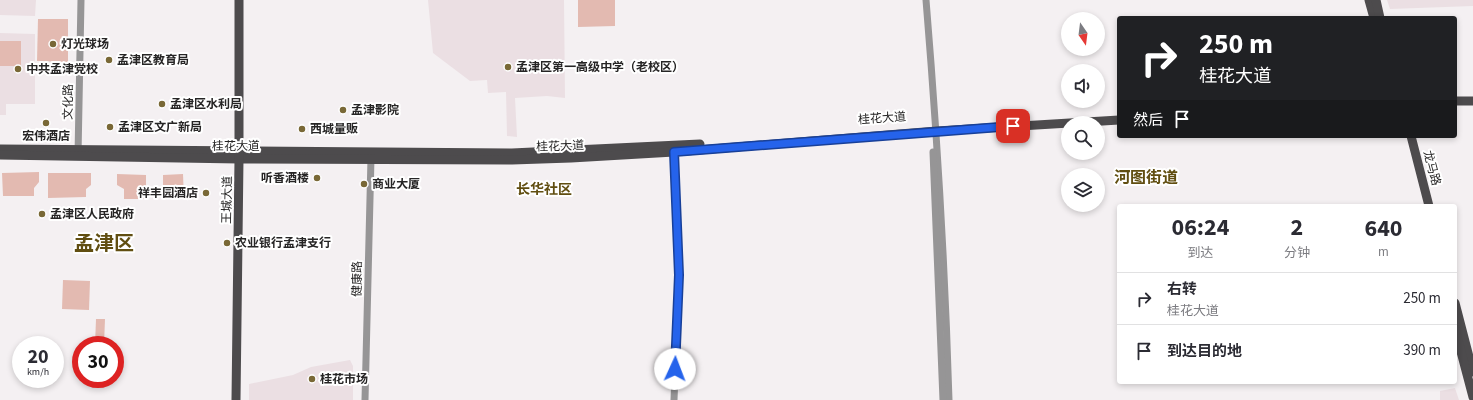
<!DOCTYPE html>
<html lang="zh">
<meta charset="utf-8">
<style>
:root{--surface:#fff;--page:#f7f7f7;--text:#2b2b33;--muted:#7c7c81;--line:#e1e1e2}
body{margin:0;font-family:"Source Sans 3","Noto Sans SC",sans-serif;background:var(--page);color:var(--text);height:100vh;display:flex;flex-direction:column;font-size:15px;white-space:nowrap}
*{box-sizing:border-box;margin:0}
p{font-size:13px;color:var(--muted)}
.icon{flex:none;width:22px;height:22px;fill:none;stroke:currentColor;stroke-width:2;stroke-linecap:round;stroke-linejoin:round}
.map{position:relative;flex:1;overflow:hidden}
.drawer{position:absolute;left:1117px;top:204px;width:340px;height:180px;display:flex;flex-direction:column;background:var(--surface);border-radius:4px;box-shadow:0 2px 6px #0003}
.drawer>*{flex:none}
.hud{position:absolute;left:1117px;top:16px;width:340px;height:122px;border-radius:4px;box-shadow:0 2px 6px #0003;background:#202124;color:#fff;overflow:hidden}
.needle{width:26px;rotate:166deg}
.buttons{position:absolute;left:1061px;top:12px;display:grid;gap:8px}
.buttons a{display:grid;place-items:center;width:44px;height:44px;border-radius:50%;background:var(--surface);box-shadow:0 2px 6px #0003;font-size:20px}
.speed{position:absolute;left:12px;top:336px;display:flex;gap:8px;font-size:20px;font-weight:700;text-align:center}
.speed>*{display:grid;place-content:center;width:52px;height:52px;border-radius:50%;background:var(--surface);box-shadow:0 2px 6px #0003;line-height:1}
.speed small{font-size:10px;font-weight:400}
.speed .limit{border:6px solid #d22;background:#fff;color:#111}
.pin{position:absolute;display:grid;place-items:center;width:34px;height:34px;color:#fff;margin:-17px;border-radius:8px;box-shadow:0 2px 6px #0006}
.me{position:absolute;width:44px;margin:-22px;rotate:2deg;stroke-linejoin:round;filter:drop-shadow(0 0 3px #0008)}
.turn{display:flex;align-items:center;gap:14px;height:84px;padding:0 16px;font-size:18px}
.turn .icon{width:52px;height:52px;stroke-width:2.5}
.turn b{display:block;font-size:28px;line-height:34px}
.then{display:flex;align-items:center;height:38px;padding:0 16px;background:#0003;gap:8px;font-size:15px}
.eta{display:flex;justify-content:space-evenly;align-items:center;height:68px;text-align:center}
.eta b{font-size:24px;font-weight:700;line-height:28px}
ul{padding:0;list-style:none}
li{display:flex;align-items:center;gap:12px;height:52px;padding:0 16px;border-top:1px solid var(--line)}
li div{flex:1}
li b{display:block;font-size:15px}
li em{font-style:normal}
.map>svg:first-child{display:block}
.built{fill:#ebdfe3}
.green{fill:#e3bab1}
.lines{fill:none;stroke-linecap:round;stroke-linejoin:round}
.minor{stroke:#969596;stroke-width:7}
.major{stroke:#4d4b4d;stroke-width:9}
.route-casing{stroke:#184099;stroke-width:10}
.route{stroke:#2563eb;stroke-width:7}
.poi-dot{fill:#796836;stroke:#fff;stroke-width:1.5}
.labels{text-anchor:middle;stroke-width:4;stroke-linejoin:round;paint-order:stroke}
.poi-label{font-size:12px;font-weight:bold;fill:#262525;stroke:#fff;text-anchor:start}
.street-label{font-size:12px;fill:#262525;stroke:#fff}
.quarter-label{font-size:14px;font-weight:bold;fill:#614e11;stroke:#fff}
.district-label{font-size:16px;font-weight:bold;fill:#614e11;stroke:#fff}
.town-label{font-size:20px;font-weight:bold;fill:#614e11;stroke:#fff}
</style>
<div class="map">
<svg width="1473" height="400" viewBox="0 0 1473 400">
<rect width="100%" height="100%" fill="#f4f0f2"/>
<g class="built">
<polygon points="0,0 36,0 35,16 0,15"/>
<polygon points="428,0 564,0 565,98 547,96 515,98 517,137 507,136 506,92 488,93 487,80 470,81 433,53"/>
<polygon points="1387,0 1473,0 1473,6 1390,9"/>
<polygon points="0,33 35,34 35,104 6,104 6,115 0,115"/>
<polygon points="350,360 353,366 353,400 249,400 249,384 293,375 311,367"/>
<polygon points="1455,388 1459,400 1440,400 1440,391"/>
</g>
<g class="green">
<polygon points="578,0 615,0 615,26 578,27"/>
<polygon points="38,19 68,19 68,62 37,61"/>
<rect x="0" y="41" width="21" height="25"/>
<polygon points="39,172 39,182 34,188 34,196 3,196 2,173"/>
<polygon points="48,173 91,173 91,185 86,189 86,197 48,198"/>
<polygon points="117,174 146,175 146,199 124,199 124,189 117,185"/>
<polygon points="183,174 184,199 163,199 163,175"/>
<polygon points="97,238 114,239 113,249 97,248"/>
<polygon points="63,280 90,281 89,310 62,309"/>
<polygon points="96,319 105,319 104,345 95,345"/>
</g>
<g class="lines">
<g class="minor">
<path d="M926,0c11,133 19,266 23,400"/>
<polyline points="933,152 943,400"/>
<polyline points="78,155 81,0"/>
<polyline points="365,400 371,158"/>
<polyline points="674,400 679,275 674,152"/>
</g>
<g class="major">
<polyline points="1369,0 1374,18"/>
<polyline points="1376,0 1380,18"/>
<polyline points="1455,101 1473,101"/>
<polyline points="1411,136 1429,206"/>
<polyline points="0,149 512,153 700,144"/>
<polyline points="0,155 239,159 512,160 571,158 674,152 937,131 1119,120"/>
<polyline points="1455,303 1473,372"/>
<polyline points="1455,329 1473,397"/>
<polyline points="236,400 239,159 239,0"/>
</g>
</g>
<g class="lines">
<defs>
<polyline id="route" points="675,369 679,275 674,152 1013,126"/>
</defs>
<use href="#route" class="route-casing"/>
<use href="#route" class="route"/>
</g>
<g class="poi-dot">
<circle cx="53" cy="44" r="4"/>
<circle cx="109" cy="60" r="4"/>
<circle cx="508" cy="67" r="4"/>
<circle cx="18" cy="69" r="4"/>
<circle cx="162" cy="104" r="4"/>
<circle cx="343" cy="110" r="4"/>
<circle cx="46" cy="123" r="4"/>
<circle cx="110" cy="127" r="4"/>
<circle cx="302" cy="129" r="4"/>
<circle cx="317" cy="178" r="4"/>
<circle cx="364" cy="184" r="4"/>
<circle cx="206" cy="193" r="4"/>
<circle cx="42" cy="214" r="4"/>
<circle cx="227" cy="243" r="4"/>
<circle cx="312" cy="379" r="4"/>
</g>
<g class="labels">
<g class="poi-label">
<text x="61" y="48">灯光球场</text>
<text x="117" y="64">孟津区教育局</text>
<text x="516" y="71">孟津区第一高级中学（老校区）</text>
<text x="26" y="73">中共孟津党校</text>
<text x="170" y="108">孟津区水利局</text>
<text x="351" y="114">孟津影院</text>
<text x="118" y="131">孟津区文广新局</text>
<text x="310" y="133">西城量贩</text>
<text x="46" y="140" text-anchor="middle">宏伟酒店</text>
<text x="309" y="182" text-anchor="end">听香酒楼</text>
<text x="372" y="188">商业大厦</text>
<text x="198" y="197" text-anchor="end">祥丰园酒店</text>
<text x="50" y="218">孟津区人民政府</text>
<text x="235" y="247">农业银行孟津支行</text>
<text x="320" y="383">桂花市场</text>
</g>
<g class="street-label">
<text transform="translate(68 102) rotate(-89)" y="4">文化路</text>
<text transform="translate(882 118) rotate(-4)" y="4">桂花大道</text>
<text x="236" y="150">桂花大道</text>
<text transform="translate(560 146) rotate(-2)" y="4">桂花大道</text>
<text transform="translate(1432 168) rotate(75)" y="4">龙马路</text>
<text transform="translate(227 200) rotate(-89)" y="4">王城大道</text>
<text transform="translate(357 279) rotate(-89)" y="4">健康路</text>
</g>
<g class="quarter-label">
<text x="544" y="194">长华社区</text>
</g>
<g class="district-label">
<text x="1146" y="183">河图街道</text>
</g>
<g class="town-label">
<text x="104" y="250">孟津区</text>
</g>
</g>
</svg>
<div class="buttons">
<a><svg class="needle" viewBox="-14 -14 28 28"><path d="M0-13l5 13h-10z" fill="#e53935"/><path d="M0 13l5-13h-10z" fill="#7c7c81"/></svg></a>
<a><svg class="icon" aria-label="sound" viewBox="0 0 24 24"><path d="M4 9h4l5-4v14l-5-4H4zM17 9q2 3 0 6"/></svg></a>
<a><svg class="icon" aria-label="search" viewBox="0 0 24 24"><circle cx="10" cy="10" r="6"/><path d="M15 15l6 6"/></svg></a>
<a><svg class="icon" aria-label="layers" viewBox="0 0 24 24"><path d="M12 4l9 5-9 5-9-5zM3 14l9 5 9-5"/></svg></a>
</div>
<div class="speed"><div>20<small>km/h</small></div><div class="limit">30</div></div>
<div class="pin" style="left:1013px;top:126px;background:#d93025"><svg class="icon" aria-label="arrive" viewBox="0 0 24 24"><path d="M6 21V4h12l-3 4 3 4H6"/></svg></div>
<svg class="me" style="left:675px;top:369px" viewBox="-20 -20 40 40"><circle r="19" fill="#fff"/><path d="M0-13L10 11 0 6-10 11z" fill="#2563eb"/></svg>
<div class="hud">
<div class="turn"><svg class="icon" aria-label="right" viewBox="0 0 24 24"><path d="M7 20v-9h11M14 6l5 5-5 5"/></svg><div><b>250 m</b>桂花大道</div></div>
<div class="then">然后<svg class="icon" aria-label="arrive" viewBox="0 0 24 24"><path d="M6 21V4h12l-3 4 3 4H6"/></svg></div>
</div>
<section class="drawer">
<div class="eta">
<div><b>06:24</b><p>到达</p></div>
<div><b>2</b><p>分钟</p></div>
<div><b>640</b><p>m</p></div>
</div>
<ul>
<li><svg class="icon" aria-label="right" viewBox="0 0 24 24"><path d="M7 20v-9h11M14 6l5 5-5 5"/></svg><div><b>右转</b><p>桂花大道</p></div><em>250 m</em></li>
<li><svg class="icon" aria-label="arrive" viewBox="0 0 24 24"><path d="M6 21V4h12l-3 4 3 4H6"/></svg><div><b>到达目的地</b></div><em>390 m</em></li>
</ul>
</section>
</div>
